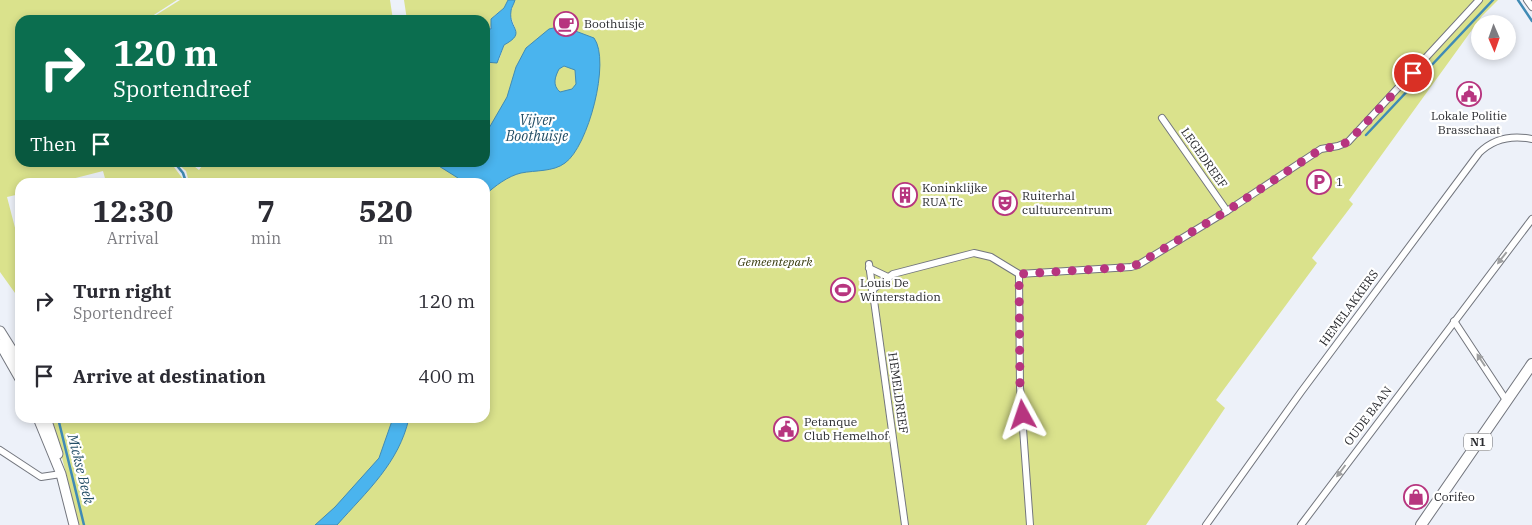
<!DOCTYPE html>
<style>
:root{--surface:#fff;--page:#f2f2f3;--text:#2b2b33;--muted:#7c7c81}
body{margin:0;font-family:"IBM Plex Serif",serif;background:var(--page);color:var(--text);height:100vh;display:flex;flex-direction:column;font-size:19px;white-space:nowrap}
*{box-sizing:border-box;margin:0}
p{font-size:16px;color:var(--muted)}
.icon{flex:none;width:28px;height:28px;fill:none;stroke:currentColor;stroke-width:2;stroke-linecap:round;stroke-linejoin:round}
.map{position:relative;flex:1;overflow:hidden}
.side{position:absolute;left:15px;top:178px;width:475px;height:245px;display:flex;flex-direction:column;background:var(--surface);border-radius:15px;box-shadow:0 2px 8px #0003}
.side>*{flex:none}
.guide{position:absolute;left:15px;top:15px;width:475px;height:152px;border-radius:15px;box-shadow:0 2px 8px #0003;background:#0b6e4f;color:#fff;overflow:hidden}
.needle{width:32px;rotate:178deg}
.controls{position:absolute;left:1471px;top:15px;display:grid;gap:10px}
.controls a{display:grid;place-items:center;width:45px;height:45px;border-radius:50%;background:var(--surface);box-shadow:0 2px 8px #0003;font-size:25px}
.pin{position:absolute;display:grid;place-items:center;width:42px;height:42px;color:#fff;margin:-21px;border:2px solid #fff;border-radius:50%;box-shadow:0 1px 5px #0007}
.me{position:absolute;width:55px;margin:-28px;rotate:355deg;stroke-linejoin:round;filter:drop-shadow(0 0 4px #0008)}
.turn{display:flex;align-items:center;gap:18px;height:105px;padding:0 15px;font-size:22px}
.turn .icon{width:65px;height:65px;stroke-width:2.5}
.turn b{display:block;font-size:35px;line-height:42px}
.then{display:flex;align-items:center;height:48px;padding:0 15px;background:#0003;gap:10px;font-size:19px}
.eta{display:flex;justify-content:space-evenly;align-items:center;height:85px;text-align:center}
.eta b{font-size:30px;font-weight:700;line-height:35px}
ul{padding:0;list-style:none}
li{display:flex;align-items:center;gap:15px;height:75px;padding:0 15px}
li div{flex:1}
li b{display:block;font-size:19px}
li em{font-style:normal}
.map>svg:first-child{display:block}
.green{fill:#dae28c}
.water{fill:#4ab4ee;stroke:#408bb5;fill-rule:evenodd}
.lines{fill:none;stroke-linecap:round;stroke-linejoin:round}
.stream{stroke:#408bb5;stroke-width:2.5}
.street-casing{stroke:#73767e;stroke-width:8}
.secondary-casing{stroke:#73767e;stroke-width:11}
.primary-casing{stroke:#73767e;stroke-width:12}
.street{stroke:#fff;stroke-width:6}
.secondary{stroke:#fff;stroke-width:9}
.primary{stroke:#fff;stroke-width:10}
.oneway{fill:#9fa0a1}
.route{stroke:#b7357f;stroke-width:9;stroke-dasharray:0 16.2}
.labels{text-anchor:middle;stroke-width:4.5;stroke-linejoin:round;paint-order:stroke}
.shield{fill:#fff;stroke:#6a6b6d;stroke-width:1}
.shield-label{font-size:11px;font-weight:bold;fill:#2a2b2f}
.poi-label{font-size:12px;fill:#2a2b2f;stroke:#fff;text-anchor:start}
.street-label{font-size:12px;fill:#2a2b2f;stroke:#fff}
.park-label{font-size:12px;font-style:italic;fill:#35380b;stroke:#fff}
.water-label{font-size:14px;font-style:italic;fill:#234e66;stroke:#fff}
</style>
<div class="map">
<svg width="1532" height="525" viewBox="0 0 1532 525">
<rect width="100%" height="100%" fill="#edf1f9"/>
<g class="green">
<polygon points="0,0 177,0 146,20 20,20 20,162 171,163 183,179 182,182 106,182 103,171 60,182 20,182 20,194 7,197 20,247 20,300 0,272"/>
<polygon points="180,0 390,0 393,20 148,20"/>
<polygon points="404,0 508,0 504,8 494,16 489,31 485,28 485,20 407,20"/>
<polygon points="515,0 1498,0 1482,16 1349,200 1353,204 1312,258 1317,263 1216,400 1225,408 1146,525 79,525 52,418 485,418 485,182 189,182 186,171 177,163 190,163 199,170 205,162 485,162 485,62 493,63 499,60 504,45 516,31 510,14"/>
</g>
<g class="water">
<path d="M508,0h7c-1,4 -4,8 -4,11 -3,18 17,21 -7,34l-7,18 -12,-1v-34l6,1v-10l13,-11z"/>
<path d="M562,26l32,12c17,23 -6,109 -29,125 -12,9 -29,7 -44,10 -13,3 -26,13 -36,22v-13h-26l-1,-4 -24,-15 51,-1v-27l22,-38 9,-30 10,-19 23,-19zM564,66l11,4 1,14 -4,5 -12,3c-8,-7 -5,-15 -1,-23z"/>
<path d="M393,418h16c-10,45 -42,73 -72,107h-22l20,-18 44,-49z"/>
</g>
<g class="lines">
<g class="stream">
<polyline points="1518,0 1532,21"/>
<polyline points="1366,135 1493,0"/>
<polyline points="174,162 183,173 186,182"/>
<polyline points="196,162 201,162"/>
<polyline points="58,418 84,525"/>
</g>
<defs>
<g id="street">
<polyline points="1527,0 1532,7"/>
<polyline points="1162,118 1227,211"/>
<polyline points="869,264 905,525"/>
<polyline points="869,268 888,277"/>
<polyline points="1019,274 1131,267 1138,265 1227,211 1321,149 1338,146 1348,142 1479,0"/>
<polyline points="872,290 893,274 974,253 991,257 1019,274 1020,387 1030,525"/>
<polyline points="1454,321 1506,400"/>
<polyline points="0,450 41,477 61,474"/>
<path d="M1206,525l95,-133 178,-239c14,-14 33,-18 53,-14"/>
<polyline points="1301,525 1532,219"/>
</g>
<g id="secondary">
<polyline points="0,331 20,363"/>
<polyline points="0,344 20,379"/>
<polyline points="38,418 61,474 74,525"/>
<polyline points="46,418 58,454"/>
</g>
<polyline id="primary" points="1421,525 1532,364"/>
</defs>
<use href="#street" class="street-casing"/>
<use href="#secondary" class="secondary-casing"/>
<use href="#primary" class="primary-casing"/>
<use href="#street" class="street"/>
<use href="#secondary" class="secondary"/>
<use href="#primary" class="primary"/>
</g>
<defs><path id="oneway-solid" d="M-6-.8H1V-3.2L6.5 0L1 3.2V.8H-6Z" transform="scale(1.25)"/></defs>
<g class="oneway">
<use href="#oneway-solid" transform="translate(1502 258) rotate(128)"/>
<use href="#oneway-solid" transform="translate(1481 360) rotate(-123)"/>
<use href="#oneway-solid" transform="translate(1341 471) rotate(127)"/>
</g>
<g class="lines">
<polyline class="route" points="1023,415 1020,387 1019,274 1131,267 1138,264 1227,211 1321,149 1338,146 1348,142 1413,73"/>
</g>
<defs>
<symbol id="cafe-ring" viewBox="-11 -11 22 22"><circle r="9.5" fill="#fff" stroke="#b7357f" stroke-width="1.5"/><path d="M-5.5-4.5H6V0H3Q3 3.5 0 3.5H-2.5Q-5.5 3.5-5.5 0ZM3-3.2v2h1.7v-2ZM-6 4.5H4V6H-6Z" fill="#b7357f"/></symbol>
<symbol id="civic-ring" viewBox="-11 -11 22 22"><circle r="9.5" fill="#fff" stroke="#b7357f" stroke-width="1.5"/><path d="M-.6-6.5H3V-4.5H.6V-3L4-1V1h2V6H-6V1h2V-1L-.6-3ZM-1.2 2.5V6h2.4V2.5Z" fill="#b7357f"/></symbol>
<symbol id="parking-ring" viewBox="-11 -11 22 22"><circle r="9.5" fill="#fff" stroke="#b7357f" stroke-width="1.5"/><path d="M-3.5-5.5H1a3.5 3.5 0 0 1 0 7H-1V5.5H-3.5ZM-1-3.4V-.6H.8a1.4 1.4 0 0 0 0-2.8Z" fill="#b7357f"/></symbol>
<symbol id="building-ring" viewBox="-11 -11 22 22"><circle r="9.5" fill="#fff" stroke="#b7357f" stroke-width="1.5"/><path d="M-4-6H4V6H1V3H-1V6H-4ZM-2.5-4.3h1.7v1.8h-1.7ZM.8-4.3h1.7v1.8H.8ZM-2.5-1h1.7V.8h-1.7ZM.8-1h1.7V.8H.8Z" fill="#b7357f"/></symbol>
<symbol id="theatre-ring" viewBox="-11 -11 22 22"><circle r="9.5" fill="#fff" stroke="#b7357f" stroke-width="1.5"/><path d="M-5-5.5Q0-4 5-5.5V0Q5 5 0 6Q-5 5-5 0ZM-3.3-2.5H-1v1.5H-3.3ZM1-2.5H3.3v1.5H1ZM-2.8 1Q0 5.5 2.8 1Z" fill="#b7357f"/></symbol>
<symbol id="stadium-ring" viewBox="-11 -11 22 22"><circle r="9.5" fill="#fff" stroke="#b7357f" stroke-width="1.5"/><path d="M0-5a6.5 5 0 1 0 0 10a6.5 5 0 1 0 0-10ZM-3.5-1.8h7v3.6h-7Z" fill="#b7357f"/></symbol>
<symbol id="shop-ring" viewBox="-11 -11 22 22"><circle r="9.5" fill="#fff" stroke="#b7357f" stroke-width="1.5"/><path d="M-5-2.5h2.3a2.7 3.5 0 0 1 5.4 0H5L5.5 6h-11ZM-1.5-2.5h3a1.5 2.3 0 0 0-3 0Z" fill="#b7357f"/></symbol>
</defs>
<g fill-rule="evenodd">
<use href="#cafe-ring" x="552" y="10" width="28" height="28"/>
<use href="#civic-ring" x="1455" y="80" width="28" height="28"/>
<use href="#parking-ring" x="1305" y="168" width="28" height="28"/>
<use href="#building-ring" x="891" y="181" width="28" height="28"/>
<use href="#theatre-ring" x="991" y="189" width="28" height="28"/>
<use href="#stadium-ring" x="829" y="276" width="28" height="28"/>
<use href="#civic-ring" x="772" y="415" width="28" height="28"/>
<use href="#shop-ring" x="1402" y="483" width="28" height="28"/>
</g>
<g class="labels">
<rect class="shield" x="1464" y="433.5" width="28" height="17" rx="4"/>
<g class="shield-label">
<text x="1478" y="446">N1</text>
</g>
<g class="poi-label">
<text x="584" y="28">Boothuisje</text>
<text x="1469" y="120" text-anchor="middle">Lokale Politie<tspan x="1469" dy="14">Brasschaat</tspan></text>
<text x="1336" y="186">1</text>
<text x="922" y="192">Koninklijke<tspan x="922" dy="14">RUA Tc</tspan></text>
<text x="1022" y="200">Ruiterhal<tspan x="1022" dy="14">cultuurcentrum</tspan></text>
<text x="860" y="287">Louis De<tspan x="860" dy="14">Winterstadion</tspan></text>
<text x="804" y="426">Petanque<tspan x="804" dy="14">Club Hemelhof</tspan></text>
<text x="1434" y="501">Corifeo</text>
</g>
<g class="street-label">
<text transform="translate(1204 158) rotate(55)" y="4">LEGEDREEF</text>
<text transform="translate(1349 308) rotate(-54)" y="4">HEMELAKKERS</text>
<text transform="translate(898 393) rotate(82)" y="4">HEMELDREEF</text>
<text transform="translate(1368 416) rotate(-53)" y="4">OUDE BAAN</text>
</g>
<g class="park-label">
<text x="775" y="266">Gemeentepark</text>
</g>
<g class="water-label">
<text x="537" y="125">Vijver<tspan x="537" dy="16">Boothuisje</tspan></text>
<text transform="translate(81 469) rotate(76)" y="5">Mickse Beek</text>
</g>
</g>
</svg>
<div class="controls">
<a><svg class="needle" viewBox="-14 -14 28 28"><path d="M0-13l5 13h-10z" fill="#e53935"/><path d="M0 13l5-13h-10z" fill="#7c7c81"/></svg></a>
</div>
<div class="pin" style="left:1413px;top:73px;background:#d93025"><svg class="icon" aria-label="arrive" viewBox="0 0 24 24"><path d="M6 21V4h12l-3 4 3 4H6"/></svg></div>
<svg class="me" style="left:1023px;top:415px" viewBox="-20 -20 40 40"><path d="M0-17L14 15 0 8-14 15z" fill="#b7357f" stroke="#fff" stroke-width="4"/></svg>
<div class="guide">
<div class="turn"><svg class="icon" aria-label="right" viewBox="0 0 24 24"><path d="M7 20v-9h11M14 6l5 5-5 5"/></svg><div><b>120 m</b>Sportendreef</div></div>
<div class="then">Then<svg class="icon" aria-label="arrive" viewBox="0 0 24 24"><path d="M6 21V4h12l-3 4 3 4H6"/></svg></div>
</div>
<section class="side">
<div class="eta">
<div><b>12:30</b><p>Arrival</p></div>
<div><b>7</b><p>min</p></div>
<div><b>520</b><p>m</p></div>
</div>
<ul>
<li><svg class="icon" aria-label="right" viewBox="0 0 24 24"><path d="M7 20v-9h11M14 6l5 5-5 5"/></svg><div><b>Turn right</b><p>Sportendreef</p></div><em>120 m</em></li>
<li><svg class="icon" aria-label="arrive" viewBox="0 0 24 24"><path d="M6 21V4h12l-3 4 3 4H6"/></svg><div><b>Arrive at destination</b></div><em>400 m</em></li>
</ul>
</section>
</div>
